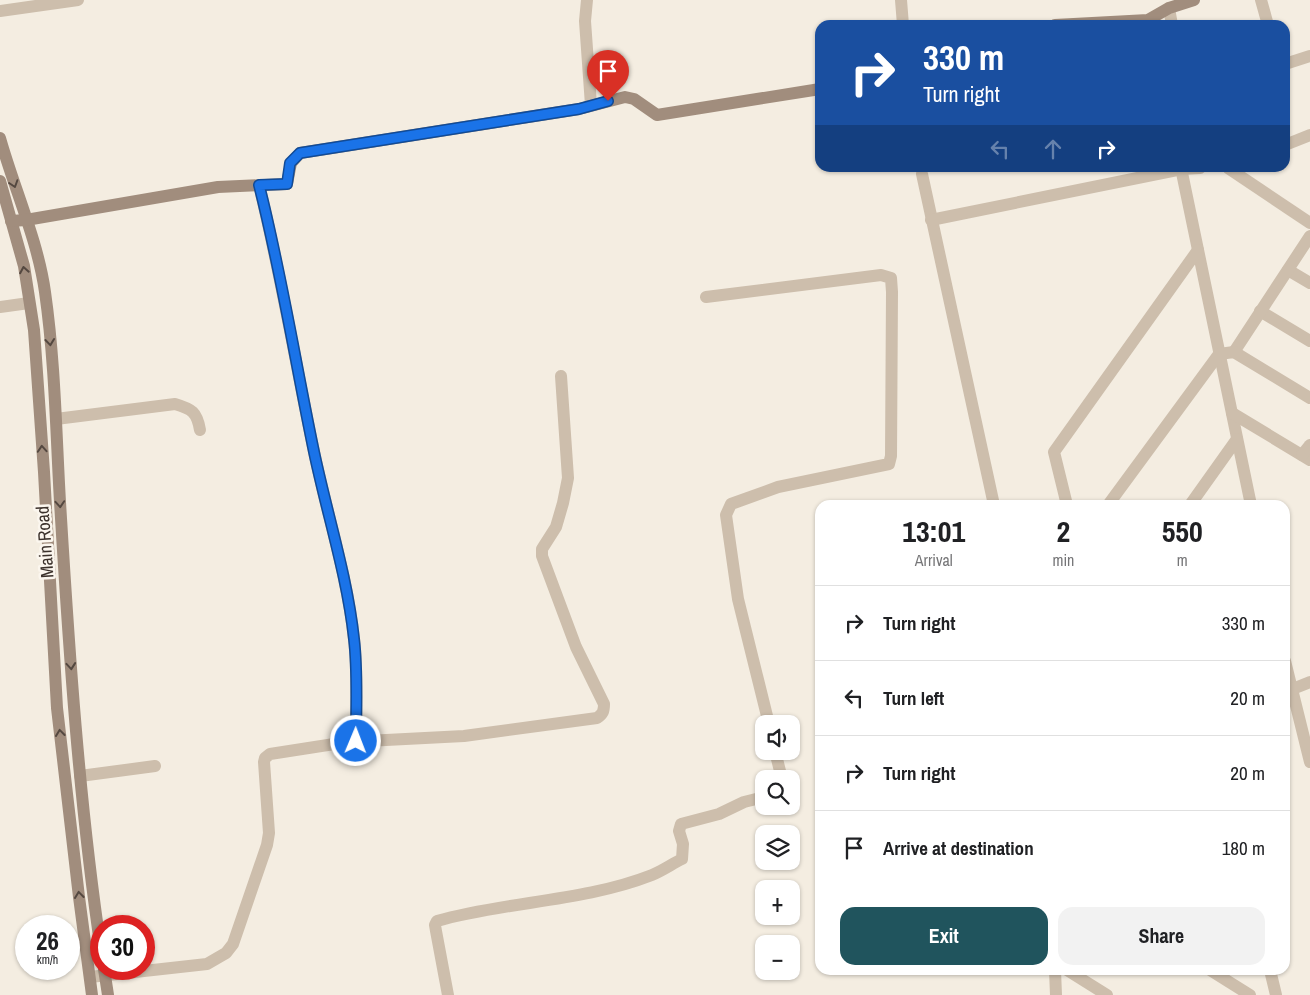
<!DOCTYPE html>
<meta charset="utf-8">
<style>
:root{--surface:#fff;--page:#f2f2f2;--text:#202124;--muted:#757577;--line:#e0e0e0;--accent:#20545d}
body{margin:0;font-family:"Archivo Narrow",sans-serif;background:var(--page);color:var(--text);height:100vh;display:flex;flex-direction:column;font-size:19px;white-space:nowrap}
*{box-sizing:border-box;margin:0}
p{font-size:16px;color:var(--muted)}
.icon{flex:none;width:28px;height:28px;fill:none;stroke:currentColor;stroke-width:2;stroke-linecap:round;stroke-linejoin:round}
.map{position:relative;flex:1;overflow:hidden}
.side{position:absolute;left:815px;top:500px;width:475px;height:475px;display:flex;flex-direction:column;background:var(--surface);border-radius:15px;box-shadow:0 1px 4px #0004}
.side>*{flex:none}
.hud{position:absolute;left:815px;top:20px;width:475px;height:152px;border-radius:15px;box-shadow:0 1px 4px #0004;background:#1a4fa0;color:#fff;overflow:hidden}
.tools{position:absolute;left:755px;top:715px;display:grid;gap:10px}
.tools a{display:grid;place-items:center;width:45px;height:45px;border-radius:10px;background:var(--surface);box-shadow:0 1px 4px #0004;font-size:25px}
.speed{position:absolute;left:15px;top:915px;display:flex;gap:10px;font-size:25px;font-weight:700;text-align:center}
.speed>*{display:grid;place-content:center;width:65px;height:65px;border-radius:50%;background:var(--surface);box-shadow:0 1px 4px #0004;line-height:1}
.speed small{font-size:12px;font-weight:400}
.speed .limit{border:8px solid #d22;background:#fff;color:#111}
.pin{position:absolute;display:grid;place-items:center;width:42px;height:42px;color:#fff;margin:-51px -21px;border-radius:50% 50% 50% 0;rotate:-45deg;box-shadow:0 0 5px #0007}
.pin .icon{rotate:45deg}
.me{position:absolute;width:55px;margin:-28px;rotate:1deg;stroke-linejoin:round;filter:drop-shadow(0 0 4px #0008)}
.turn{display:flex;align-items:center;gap:18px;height:105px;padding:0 25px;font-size:22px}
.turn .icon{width:65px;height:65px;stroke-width:2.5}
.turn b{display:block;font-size:35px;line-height:42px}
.lanes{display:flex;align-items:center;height:48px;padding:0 25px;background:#0003;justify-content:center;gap:25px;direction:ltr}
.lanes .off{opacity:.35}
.eta{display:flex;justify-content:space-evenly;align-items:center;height:85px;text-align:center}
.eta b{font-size:30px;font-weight:700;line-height:35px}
.primary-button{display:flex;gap:10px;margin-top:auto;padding:10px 25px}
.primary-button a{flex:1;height:58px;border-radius:15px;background:var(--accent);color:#fff;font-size:20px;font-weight:700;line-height:58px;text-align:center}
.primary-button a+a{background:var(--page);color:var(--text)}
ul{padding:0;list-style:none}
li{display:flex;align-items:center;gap:15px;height:75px;padding:0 25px;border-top:1px solid var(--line)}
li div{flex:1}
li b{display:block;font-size:19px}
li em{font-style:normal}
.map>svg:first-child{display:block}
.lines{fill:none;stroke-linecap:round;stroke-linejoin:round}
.street{stroke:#cdbeac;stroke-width:12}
.secondary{stroke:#a18d7d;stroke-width:12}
.oneway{stroke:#544840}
.route-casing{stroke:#114b97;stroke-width:12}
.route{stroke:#1a73e8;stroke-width:9}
.labels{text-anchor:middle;stroke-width:5;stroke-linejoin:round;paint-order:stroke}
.street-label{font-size:18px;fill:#3b312b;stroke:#fbf6ee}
</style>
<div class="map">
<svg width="1310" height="995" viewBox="0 0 1310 995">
<rect width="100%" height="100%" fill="#f4ede1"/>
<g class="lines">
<g class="street">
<polyline points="587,0 585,21 591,105"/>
<polyline points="901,0 903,25"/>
<polyline points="1261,0 1268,25"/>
<polyline points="1169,8 1172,25"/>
<polyline points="0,11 78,0"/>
<polyline points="1285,64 1310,56"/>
<polyline points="1285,145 1310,135"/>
<polyline points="1181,168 1251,505"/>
<polyline points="1228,168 1310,223"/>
<polyline points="922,174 994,505"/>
<path d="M259,185c21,86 36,175 54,262 13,64 34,127 41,192 4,34 2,68 2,102"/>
<polyline points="931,220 1182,169 1200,168"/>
<polyline points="1288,270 1310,283"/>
<polyline points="706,297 881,275 891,278 892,292 891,456 889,464 778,487 731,504 726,515 738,599 769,724"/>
<polyline points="0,307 29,303"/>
<polyline points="1260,311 1310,341"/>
<polyline points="1234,352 1310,236"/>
<polyline points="1232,413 1310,460"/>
<path d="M56,419l119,-15c17,5 22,8 25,26"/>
<polyline points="1302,455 1310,445"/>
<polyline points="1067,505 1054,452 1198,250"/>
<polyline points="1108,505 1219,354 1234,352 1310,398"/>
<polyline points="1190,505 1237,439"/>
<polyline points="1285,661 1310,762"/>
<polyline points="1285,692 1310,682"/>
<polyline points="775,751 782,779"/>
<polyline points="80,776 155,766"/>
<polyline points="1055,970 1056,995"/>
<polyline points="1067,970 1107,995"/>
<polyline points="1210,970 1250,995"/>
<polyline points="1270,970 1276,995"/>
<path d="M90,977l117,-13 19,-11 7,-9 34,-99 2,-12 -5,-71 1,-4 5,-4 77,-12 117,-6 133,-18c6,-4 7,-7 7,-14l-28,-57 -34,-91v-7l14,-22 7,-24 5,-25 -7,-102"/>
<path d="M448,995l-12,-64 -1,-6 2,-4c70,-20 146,-19 215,-46 10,-4 20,-11 30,-16l1,-15 -4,-13 2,-7 38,-10 25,-12 20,-5"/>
</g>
<g class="secondary">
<polyline points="1055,25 1148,20 1169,8 1194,0"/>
<path d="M0,138c14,50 38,103 45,154 10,70 11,140 15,210 9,149 19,300 41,448"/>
<polyline points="0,181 24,266 34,330 44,472 57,708 79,897 92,995"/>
<polyline points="11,221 26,220 218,187 287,184 291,163 300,153 579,109 625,97 634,99 657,115 820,89"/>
<polyline points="104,969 108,995"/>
</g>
</g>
<defs><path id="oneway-chevron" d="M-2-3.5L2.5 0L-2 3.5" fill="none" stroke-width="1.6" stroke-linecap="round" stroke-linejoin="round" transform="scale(1.25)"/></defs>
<g class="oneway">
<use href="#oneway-chevron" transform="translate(14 184) rotate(72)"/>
<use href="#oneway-chevron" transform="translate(24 270) rotate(-100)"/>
<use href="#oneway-chevron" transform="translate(50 342) rotate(84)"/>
<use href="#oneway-chevron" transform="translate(42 449) rotate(-94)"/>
<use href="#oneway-chevron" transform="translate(60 504) rotate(86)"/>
<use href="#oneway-chevron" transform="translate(71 666) rotate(85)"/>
<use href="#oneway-chevron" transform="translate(60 733) rotate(-97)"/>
<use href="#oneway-chevron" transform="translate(79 895) rotate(-97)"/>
</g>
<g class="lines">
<defs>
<path id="route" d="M356,741c0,-34 2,-68 -2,-102 -7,-65 -28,-128 -41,-192 -18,-87 -32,-176 -54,-262l28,-1 3,-21 10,-10 279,-44 29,-8"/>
</defs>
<use href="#route" class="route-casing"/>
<use href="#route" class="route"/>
</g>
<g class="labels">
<g class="street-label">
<text transform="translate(45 542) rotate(-94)" y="6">Main Road</text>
</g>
</g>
</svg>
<div class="tools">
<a><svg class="icon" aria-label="sound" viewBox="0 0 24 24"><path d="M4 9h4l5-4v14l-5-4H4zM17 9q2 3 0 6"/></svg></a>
<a><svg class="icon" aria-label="search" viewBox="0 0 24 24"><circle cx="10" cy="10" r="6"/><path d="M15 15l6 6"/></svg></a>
<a><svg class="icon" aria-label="layers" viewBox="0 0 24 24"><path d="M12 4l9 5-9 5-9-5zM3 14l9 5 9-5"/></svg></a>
<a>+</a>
<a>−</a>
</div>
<div class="speed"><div>26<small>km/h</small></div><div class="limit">30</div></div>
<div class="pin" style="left:608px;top:101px;background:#d93025"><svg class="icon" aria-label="arrive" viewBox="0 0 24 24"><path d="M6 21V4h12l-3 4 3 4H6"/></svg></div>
<svg class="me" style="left:356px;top:741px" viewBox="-20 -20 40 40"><circle r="17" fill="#1a73e8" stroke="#fff" stroke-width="3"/><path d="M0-11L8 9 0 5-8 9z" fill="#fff"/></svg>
<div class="hud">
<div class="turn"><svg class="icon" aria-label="right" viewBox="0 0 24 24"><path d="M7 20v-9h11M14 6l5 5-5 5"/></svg><div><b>330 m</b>Turn right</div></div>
<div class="lanes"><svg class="icon off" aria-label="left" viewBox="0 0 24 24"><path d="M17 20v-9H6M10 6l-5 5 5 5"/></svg><svg class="icon off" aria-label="ahead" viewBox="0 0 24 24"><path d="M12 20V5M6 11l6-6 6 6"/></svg><svg class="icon" aria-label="right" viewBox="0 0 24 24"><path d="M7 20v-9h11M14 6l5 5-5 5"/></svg></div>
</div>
<section class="side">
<div class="eta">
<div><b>13:01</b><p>Arrival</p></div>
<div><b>2</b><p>min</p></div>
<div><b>550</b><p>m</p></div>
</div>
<ul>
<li><svg class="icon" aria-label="right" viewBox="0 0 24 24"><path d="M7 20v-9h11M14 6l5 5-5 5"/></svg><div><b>Turn right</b></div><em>330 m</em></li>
<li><svg class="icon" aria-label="left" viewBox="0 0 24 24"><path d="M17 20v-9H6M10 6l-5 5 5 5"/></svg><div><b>Turn left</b></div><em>20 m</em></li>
<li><svg class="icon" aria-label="right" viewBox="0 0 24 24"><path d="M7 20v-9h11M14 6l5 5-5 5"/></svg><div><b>Turn right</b></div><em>20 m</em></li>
<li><svg class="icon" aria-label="arrive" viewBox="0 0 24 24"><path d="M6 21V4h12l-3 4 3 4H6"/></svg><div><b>Arrive at destination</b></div><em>180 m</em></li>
</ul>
<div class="primary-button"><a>Exit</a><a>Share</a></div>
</section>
</div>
